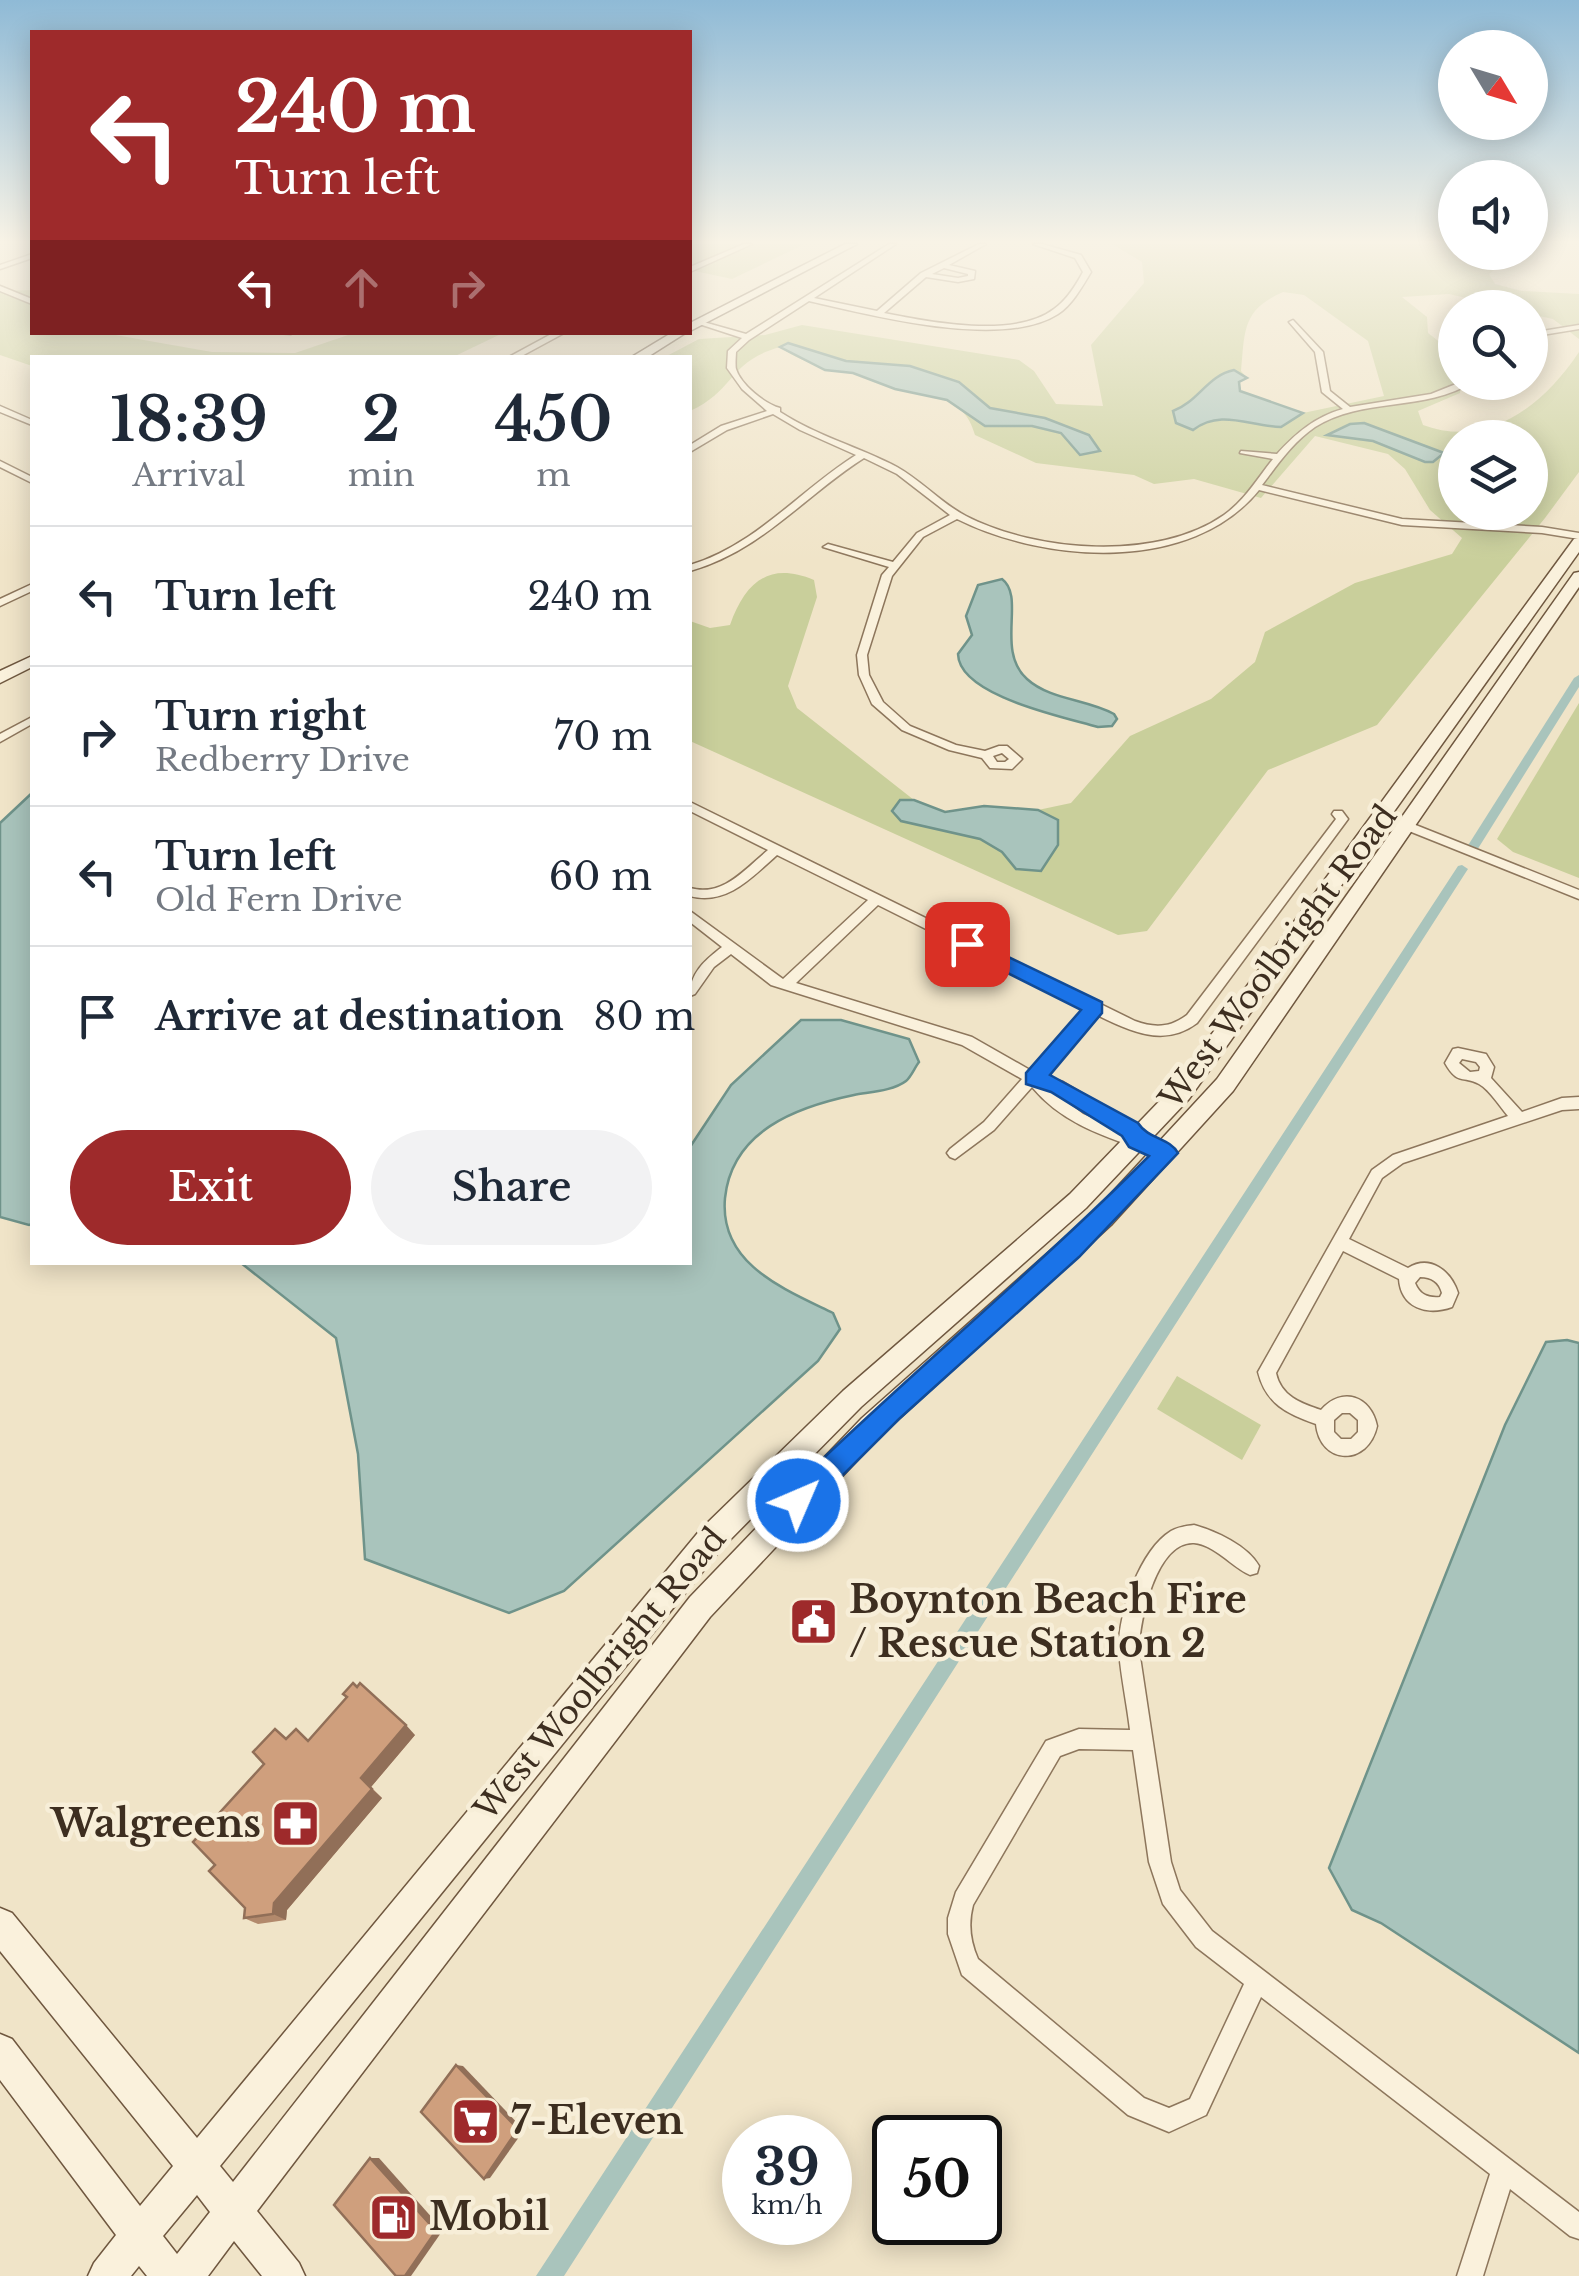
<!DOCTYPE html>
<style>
:root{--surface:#fff;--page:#f2f2f3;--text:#1f2937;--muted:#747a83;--line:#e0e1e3;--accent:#9e2a2b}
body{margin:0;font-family:"Libre Baskerville",serif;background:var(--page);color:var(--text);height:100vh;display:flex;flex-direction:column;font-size:38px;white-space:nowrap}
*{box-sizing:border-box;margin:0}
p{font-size:32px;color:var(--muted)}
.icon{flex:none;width:55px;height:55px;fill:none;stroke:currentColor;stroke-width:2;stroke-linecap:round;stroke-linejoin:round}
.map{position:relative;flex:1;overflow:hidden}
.drawer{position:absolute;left:30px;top:355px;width:662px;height:910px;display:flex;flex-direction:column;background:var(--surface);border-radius:0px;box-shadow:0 5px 25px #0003}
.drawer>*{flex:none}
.top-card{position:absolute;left:30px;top:30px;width:662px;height:305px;border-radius:0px;box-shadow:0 5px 25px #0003;background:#9e2a2b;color:#fff;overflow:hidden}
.needle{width:65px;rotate:128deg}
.controls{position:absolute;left:1438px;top:30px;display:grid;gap:20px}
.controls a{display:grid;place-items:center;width:110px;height:110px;border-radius:50%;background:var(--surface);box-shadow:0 5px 25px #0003;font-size:50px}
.speed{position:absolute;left:722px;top:2115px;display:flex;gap:20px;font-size:50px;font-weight:700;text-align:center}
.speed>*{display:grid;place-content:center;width:130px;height:130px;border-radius:50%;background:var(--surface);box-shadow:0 5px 25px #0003;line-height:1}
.speed small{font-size:25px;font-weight:400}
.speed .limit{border:5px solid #111;border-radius:15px;background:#fff;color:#111}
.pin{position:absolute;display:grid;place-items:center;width:85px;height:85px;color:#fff;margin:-42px;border-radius:20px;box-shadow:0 5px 15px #0006}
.me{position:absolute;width:110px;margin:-55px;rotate:45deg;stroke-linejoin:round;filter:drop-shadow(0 0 8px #0008)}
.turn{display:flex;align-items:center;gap:35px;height:210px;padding:0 40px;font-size:45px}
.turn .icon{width:130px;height:130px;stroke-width:2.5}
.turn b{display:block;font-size:70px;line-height:85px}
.lanes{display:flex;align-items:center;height:95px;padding:0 40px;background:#0003;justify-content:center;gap:50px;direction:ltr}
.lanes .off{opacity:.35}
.eta{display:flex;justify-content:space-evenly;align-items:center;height:170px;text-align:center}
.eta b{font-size:60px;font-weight:600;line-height:70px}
.cta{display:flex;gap:20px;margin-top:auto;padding:20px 40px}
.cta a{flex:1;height:115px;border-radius:60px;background:var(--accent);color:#fff;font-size:40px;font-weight:600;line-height:115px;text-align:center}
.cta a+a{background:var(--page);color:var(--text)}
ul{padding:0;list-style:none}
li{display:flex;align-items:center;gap:30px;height:140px;padding:0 40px;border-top:2px solid var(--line)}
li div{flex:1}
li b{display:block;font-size:38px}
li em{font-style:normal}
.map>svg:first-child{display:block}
.green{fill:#c9cf9b;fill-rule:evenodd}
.water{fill:#a9c4bc;stroke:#6f938a;stroke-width:2.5}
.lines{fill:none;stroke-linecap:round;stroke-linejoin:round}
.canal{fill:#a9c4bc;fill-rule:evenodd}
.street-casing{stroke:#8d765c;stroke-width:3}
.secondary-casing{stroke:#6f573f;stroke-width:3}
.street{fill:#faf1dc;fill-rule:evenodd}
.secondary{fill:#faf1dc;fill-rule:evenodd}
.wall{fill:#b2896c}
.shaded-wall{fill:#916f58}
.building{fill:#cf9f7d;stroke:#916f58;stroke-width:2.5}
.route{fill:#1a73e8;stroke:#114b97;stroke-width:2.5}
.labels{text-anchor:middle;stroke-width:9;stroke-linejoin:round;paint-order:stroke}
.street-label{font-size:32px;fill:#3d2e20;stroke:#f7eed8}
.near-poi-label{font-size:38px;font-weight:bold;fill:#3d2e20;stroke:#f7eed8;text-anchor:start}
</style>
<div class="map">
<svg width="1579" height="2276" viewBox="0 0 1579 2276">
<rect width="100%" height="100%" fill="#f0e4c8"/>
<g class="green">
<polygon points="690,244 805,244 732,279 690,270"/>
<path d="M1112,244h343v8l50,1 -4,12 -12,9 6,10 27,7 57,3v45l-26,-20 -23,-5v-6l-25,-1 -56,-13 -47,3 25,20 1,16 27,21v28l6,1 -1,10 -42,18 5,14c65,24 120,-19 156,-73v120l-34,46 -168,207 -109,45 -121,161 -29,4 -428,-194v-120l20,7 20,-3c15,-42 38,-64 84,-45l3,17 -29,89 9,22 117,92 31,12 39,-6 54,4 33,-7 59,-67 81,-37 44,-37 10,-30 90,-49 97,-29 10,-16 -32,-28 -25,-41 -17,-15 -73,-18 -54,62 -67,-19 -40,5 -20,-9 -98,-12 -61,-28c-11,-41 -45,-37 -80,-46 -10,-2 -18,-10 -28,-13 -33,-9 -58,-8 -87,-29 -53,15 -43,42 -90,64v-53h-27l36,-19 66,-4 37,-10 217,35 15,11 22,33 47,2 -12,-61 53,-62 -2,-21zM1283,292l21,3 64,46 16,55 -81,17 -63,-22 -1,-9 8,-4 -6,-7c4,-41 1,-61 42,-79zM1455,438h75v74h-75z"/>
<polygon points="32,290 32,332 104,333 212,352 295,353 354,333 503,333 453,357 32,358 32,366 0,355 0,291"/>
<polygon points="1579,703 1579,878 1513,852 1497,839"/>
<polygon points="1177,1376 1261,1425 1242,1460 1157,1409"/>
</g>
<g class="water">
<polygon points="788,343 846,361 910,366 959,382 990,408 1045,418 1089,435 1100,451 1080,455 1061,433 1032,426 985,426 947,400 895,389 853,373 825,370 780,347"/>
<path d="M1234,370l13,8 -8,4 1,9 63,22 -22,14c-33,-1 -60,-18 -88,3l-17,-7 -3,-12c25,-9 35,-36 61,-41z"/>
<polygon points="1364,423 1444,453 1433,462 1425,462 1373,441 1327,435 1350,424"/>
<path d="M1002,579c24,18 -7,71 25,100 23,21 60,20 87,35l3,5 -5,7 -14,1c-34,-10 -139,-31 -140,-73l14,-19 -6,-19 12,-31z"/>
<polygon points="32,793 32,1224 29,1225 0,1217 0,823"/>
<polygon points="900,800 914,800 945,812 984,806 1038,810 1058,820 1058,845 1041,871 1016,869 1002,852 980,839 901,821 892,811"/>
<path d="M801,1020h40l68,19 10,23c-4,5 -8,15 -13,19 -13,10 -37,11 -52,14 -58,12 -122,36 -129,103 -6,66 59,91 108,115l7,16 -22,32 -254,230 -55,22 -144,-54 -7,-105 -22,-116 -95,-75 449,-1v-115l41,-62z"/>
<polygon points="1567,1340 1579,1343 1579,2053 1381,1923 1352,1910 1329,1868 1505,1425 1546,1342"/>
</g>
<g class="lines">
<g class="canal">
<polygon points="1579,675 1579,687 1479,847 1477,850 1469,850 1467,847 1574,678"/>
<polygon points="1462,865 1468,869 1466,872 564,2276 536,2276 1458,866"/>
</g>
<defs>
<g id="street">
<polygon points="744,244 752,244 690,272 690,267"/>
<path d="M889,244h7l-82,54 63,13 44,-38 58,-29h7l-37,21 26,6 -1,8 -16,3 -32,-5 -42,36c45,9 131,26 170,-4 13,-9 22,-24 29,-37l-8,-14 -42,-14h9l39,11 10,17c-9,15 -19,33 -33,42 -56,36 -187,1 -249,-13l-60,39 -13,12c0,2 -1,14 0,17 5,16 29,35 44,39v4c37,24 79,35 117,55 25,14 44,36 69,49 70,36 191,46 258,-1 21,-15 33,-36 49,-56l-33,-6 1,-2 36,3c19,-21 38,-37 66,-45l-21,-17 -7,-40 -26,-30 4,-2 30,32 7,39 20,16 81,-13 30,-12h12c-48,30 -111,15 -158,45 -22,15 -37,37 -53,58l140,34 140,8 37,6v6l-37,-6 -140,-8 -143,-35c-68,84 -214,73 -302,29l-34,18 -31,39 -25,79 2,20 14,27 27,24 46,19 29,6 14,-5h8l15,13 -10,10 -22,-1 -8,-10 -33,-8 -47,-20 -30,-26 -13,-29 -2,-20 25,-80 7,-8 -66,-20 5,-3 65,18 24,-29 33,-18 -53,-41 -33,-16c-61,39 -103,93 -174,113v-6c66,-20 109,-74 166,-110l-56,-25 -27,-16 -46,16 -37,22v-7l31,-19 46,-15 -25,-22 -15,-21 1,-17 14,-13 -46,-15 4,-2 46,13zM944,268l24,6v2l-10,2 -26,-4zM1002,753l7,6 -4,3h-8l-4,-6z"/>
<polygon points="32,254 32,258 0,269 0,265"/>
<polygon points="0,286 32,299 32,304 0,291"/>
<polygon points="1579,325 1579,329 1530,337 1530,333"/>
<polygon points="262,332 295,332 291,334"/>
<polygon points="555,332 566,332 518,358 507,358"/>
<polygon points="1494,382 1506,382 1507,384 1503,386"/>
<polygon points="0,406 32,420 32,425 0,412"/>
<polygon points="0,461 32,477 32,483 0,467"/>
<polygon points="32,584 32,591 0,606 0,599"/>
<polygon points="32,717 32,724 0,742 0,734"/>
<path d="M690,802l445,219c19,7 35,7 52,-6l149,-196 -4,-5 2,-3h8l6,8 -151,204c-33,25 -67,8 -100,-8l-54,61 20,6 72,43 8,13 29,11 3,4 -3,4h-10c-47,-18 -96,-29 -130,-70l-38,43 -39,29 -5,-2 -3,-4 3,-4 34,-27 38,-43 -60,-34 -191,-60 -40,-31 -17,13 -19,27 -5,2c0,-23 14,-35 32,-49l-32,-25v-11l93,68 85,-79 -91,-45c-25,22 -50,51 -87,41v-8c33,9 54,-18 78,-38l-78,-39zM878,905l208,104 -56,61 -58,-33 -176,-54zM1051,1090h2l65,39 -35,-15z"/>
<polygon points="1383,812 1579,890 1579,899 1379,819 1379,813"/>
<path d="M1458,1048l28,6 8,13 -3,11 31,34 40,-14 17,-1v12l-17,1 -159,53 -21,15 -33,61 59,29c22,-14 43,3 50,25l-6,14c-25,9 -51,1 -53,-28l-56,-28 -67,122c5,23 24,30 45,37 21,-24 50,-14 56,16 -9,41 -57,39 -61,-2 -29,-10 -50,-20 -58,-52l114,-202 21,-15 115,-39c-8,-9 -18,-26 -29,-32 -16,-9 -21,2 -34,-21l8,-14zM1462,1059l14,3 4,5 -1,4 -9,1 -11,-9zM1420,1277c12,0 19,5 22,16l-2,4c-12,1 -20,-2 -25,-14zM1342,1413h8l8,7v12l-7,7h-10l-7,-7v-12z"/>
<path d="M1194,1525c22,6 54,21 65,41l-2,7 -7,2c-18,-8 -35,-30 -56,-32 -38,-2 -55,79 -55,107l32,212 9,28 32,41 367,281v27l-9,-3 -60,-47 -27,87h-26l33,-102 -229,-177 -55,118 -37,17 -41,-17 -166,-140 -14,-41v-16l8,-26 90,-151 33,-12 51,1c-3,-26 -9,-53 -11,-79 -2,-35 21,-101 52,-120 7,-4 15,-5 23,-6zM1079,1749l54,1 16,112 14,42 33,43 48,37 -54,115 -21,9 -25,-10 -166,-139c-8,-18 -10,-35 -5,-54l87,-149z"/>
</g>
<g id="secondary">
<polygon points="845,244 857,244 690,331 690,323"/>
<polygon points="673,332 687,332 646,358 630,358"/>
<path d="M1579,538v14l-390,547 -103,109 -225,199 -140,142 -501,617 13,16 457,-585 172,-179 233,-207 122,-132 357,-506 5,-1v15l-346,504 -122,134 -231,211 -170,181 -453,594 42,52 6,13h-43l-28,-35 -26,35h-61l-8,-10 -8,10h-43l6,-13 22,-28 -116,-155v-46l12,5 128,167 33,-40 -173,-215v-43l12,5 185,225 504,-609 142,-138 227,-197 103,-107 401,-548zM197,2195l13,17 -33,42 -14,-18z"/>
<polygon points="32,656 32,667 0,683 0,671"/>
</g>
</defs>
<use href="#street" class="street-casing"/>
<use href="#secondary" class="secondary-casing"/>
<use href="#street" class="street"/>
<use href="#secondary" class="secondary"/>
</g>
<polygon class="wall" points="415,1735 371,1787 382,1798 287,1910 286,1920 258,1924 244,1918 245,1908 215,1865 264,1764 287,1739 308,1740"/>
<g class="shaded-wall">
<polygon points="406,1725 415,1735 371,1787 361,1778"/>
<polygon points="372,1789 382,1798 287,1910 286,1920 273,1914 274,1903"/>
<polygon points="456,2065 463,2066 524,2130 490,2178 484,2179"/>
<polygon points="370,2158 379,2158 443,2230 411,2276 405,2276"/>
</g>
<g class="building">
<polygon points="353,1683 357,1687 360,1683 406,1725 361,1778 372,1789 274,1903 273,1914 244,1918 245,1908 209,1871 215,1865 193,1842 264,1764 253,1752 275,1729 286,1739 296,1729 308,1741 347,1697 343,1694"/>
<polygon points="456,2065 518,2129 484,2179 421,2112"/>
<polygon points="370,2158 436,2231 405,2276 396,2276 334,2205"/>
</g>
<linearGradient id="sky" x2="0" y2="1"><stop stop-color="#8fbad6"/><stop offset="0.43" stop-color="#f8f3e6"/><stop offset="1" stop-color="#f8f3e6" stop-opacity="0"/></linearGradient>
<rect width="1579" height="562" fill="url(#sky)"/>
<path class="route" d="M967,937l135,65v11l-52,62 88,48c10,16 32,15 40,30l-99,104 -180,162 -92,92 -9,4 -10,-4 -4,-10 4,-9c118,-115 245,-220 361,-336l-20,-9 -7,-11 -71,-44 -25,-8v-11l55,-63 -121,-61v-10z"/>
<defs>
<symbol id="civic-square" viewBox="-11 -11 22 22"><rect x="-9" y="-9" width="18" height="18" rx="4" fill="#9e2a2b" stroke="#f7eed8"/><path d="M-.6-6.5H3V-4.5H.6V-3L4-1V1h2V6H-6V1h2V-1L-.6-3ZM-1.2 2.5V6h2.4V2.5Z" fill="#fff"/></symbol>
<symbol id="pharmacy-square" viewBox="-11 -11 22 22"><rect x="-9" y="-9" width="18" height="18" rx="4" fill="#9e2a2b" stroke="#f7eed8"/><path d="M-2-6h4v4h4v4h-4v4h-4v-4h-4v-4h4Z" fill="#fff"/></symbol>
<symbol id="supermarket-square" viewBox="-11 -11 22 22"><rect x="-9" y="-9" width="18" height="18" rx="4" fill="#9e2a2b" stroke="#f7eed8"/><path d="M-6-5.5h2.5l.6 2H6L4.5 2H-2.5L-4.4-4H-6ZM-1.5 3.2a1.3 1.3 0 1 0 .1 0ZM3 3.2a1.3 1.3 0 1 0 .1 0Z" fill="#fff"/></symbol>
<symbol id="fuel-square" viewBox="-11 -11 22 22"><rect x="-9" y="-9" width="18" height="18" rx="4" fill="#9e2a2b" stroke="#f7eed8"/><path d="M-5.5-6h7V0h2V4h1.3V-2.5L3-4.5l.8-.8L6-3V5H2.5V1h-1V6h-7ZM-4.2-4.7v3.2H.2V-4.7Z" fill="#fff"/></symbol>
</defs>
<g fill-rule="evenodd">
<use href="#civic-square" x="786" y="1594" width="55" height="55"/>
<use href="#pharmacy-square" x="268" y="1796" width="55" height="55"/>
<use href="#supermarket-square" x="448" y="2094" width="55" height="55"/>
<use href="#fuel-square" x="366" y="2190" width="55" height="55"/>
</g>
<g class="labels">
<g class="street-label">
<text transform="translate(1278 957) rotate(-53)" y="11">West Woolbright Road</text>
<text transform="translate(600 1674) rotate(-50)" y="11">West Woolbright Road</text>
</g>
<g class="near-poi-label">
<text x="849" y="1613">Boynton Beach Fire<tspan x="849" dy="44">/ Rescue Station 2</tspan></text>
<text x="261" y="1837" text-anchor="end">Walgreens</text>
<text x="511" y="2134">7-Eleven</text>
<text x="429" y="2230">Mobil</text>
</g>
</g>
</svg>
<div class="controls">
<a><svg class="needle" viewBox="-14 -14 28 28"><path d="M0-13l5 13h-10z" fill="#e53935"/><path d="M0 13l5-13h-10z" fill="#747a83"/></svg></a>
<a><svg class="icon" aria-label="sound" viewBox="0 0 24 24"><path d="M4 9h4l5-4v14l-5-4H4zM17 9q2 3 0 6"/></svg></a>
<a><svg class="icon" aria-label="search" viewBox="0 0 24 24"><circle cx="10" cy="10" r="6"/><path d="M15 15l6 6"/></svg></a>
<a><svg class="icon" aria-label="layers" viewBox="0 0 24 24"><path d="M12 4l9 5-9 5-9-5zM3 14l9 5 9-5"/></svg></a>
</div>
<div class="speed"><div>39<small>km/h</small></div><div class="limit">50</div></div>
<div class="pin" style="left:967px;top:944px;background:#d93025"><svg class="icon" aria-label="arrive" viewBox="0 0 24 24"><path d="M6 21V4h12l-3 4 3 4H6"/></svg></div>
<svg class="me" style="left:798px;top:1501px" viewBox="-20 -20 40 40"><circle r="17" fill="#1a73e8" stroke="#fff" stroke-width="3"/><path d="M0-11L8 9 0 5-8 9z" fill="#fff"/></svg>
<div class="top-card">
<div class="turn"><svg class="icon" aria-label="left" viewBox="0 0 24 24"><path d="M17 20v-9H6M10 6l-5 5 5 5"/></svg><div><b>240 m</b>Turn left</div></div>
<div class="lanes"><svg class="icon" aria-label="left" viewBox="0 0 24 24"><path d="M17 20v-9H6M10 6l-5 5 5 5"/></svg><svg class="icon off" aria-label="ahead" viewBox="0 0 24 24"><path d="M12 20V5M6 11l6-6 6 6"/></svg><svg class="icon off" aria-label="right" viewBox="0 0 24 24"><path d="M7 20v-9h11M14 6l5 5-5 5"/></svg></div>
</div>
<section class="drawer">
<div class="eta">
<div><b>18:39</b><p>Arrival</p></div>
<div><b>2</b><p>min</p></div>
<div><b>450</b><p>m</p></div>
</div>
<ul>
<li><svg class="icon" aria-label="left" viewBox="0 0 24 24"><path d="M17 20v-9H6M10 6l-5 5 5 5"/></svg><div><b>Turn left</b></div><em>240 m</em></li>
<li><svg class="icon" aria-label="right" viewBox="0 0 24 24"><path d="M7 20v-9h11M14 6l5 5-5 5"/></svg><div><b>Turn right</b><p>Redberry Drive</p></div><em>70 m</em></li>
<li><svg class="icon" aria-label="left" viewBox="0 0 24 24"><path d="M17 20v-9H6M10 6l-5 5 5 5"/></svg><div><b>Turn left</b><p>Old Fern Drive</p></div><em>60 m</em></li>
<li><svg class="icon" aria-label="arrive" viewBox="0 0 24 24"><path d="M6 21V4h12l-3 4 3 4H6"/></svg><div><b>Arrive at destination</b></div><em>80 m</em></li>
</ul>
<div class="cta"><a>Exit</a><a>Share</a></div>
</section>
</div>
